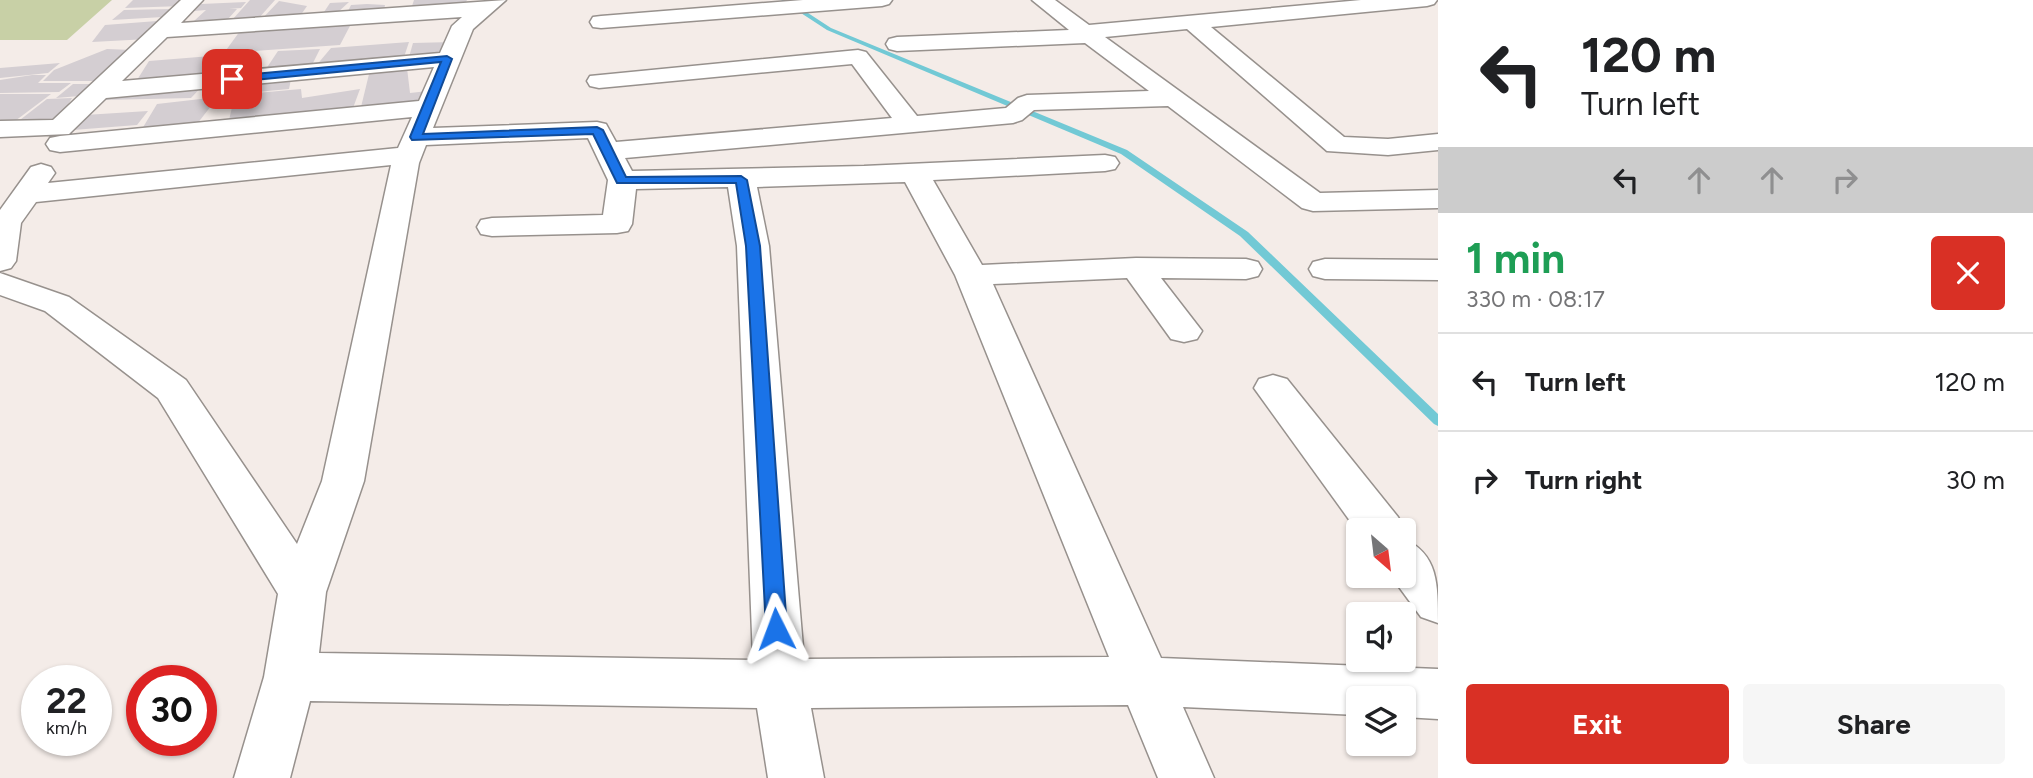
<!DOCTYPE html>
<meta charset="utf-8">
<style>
:root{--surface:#fff;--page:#f6f6f6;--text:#202124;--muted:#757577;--line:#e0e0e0;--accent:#d93025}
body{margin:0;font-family:Figtree,sans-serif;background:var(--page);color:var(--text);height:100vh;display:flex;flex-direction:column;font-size:26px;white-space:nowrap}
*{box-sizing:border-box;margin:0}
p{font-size:23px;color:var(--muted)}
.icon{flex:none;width:38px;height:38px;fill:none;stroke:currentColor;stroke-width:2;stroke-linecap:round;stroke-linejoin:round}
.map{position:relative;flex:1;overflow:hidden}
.side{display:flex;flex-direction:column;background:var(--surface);width:595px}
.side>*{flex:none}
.top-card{background:#fff;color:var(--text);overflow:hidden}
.needle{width:46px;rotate:152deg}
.buttons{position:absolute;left:1346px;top:518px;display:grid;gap:14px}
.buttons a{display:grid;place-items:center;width:70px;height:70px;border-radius:7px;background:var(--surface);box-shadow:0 2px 5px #0004;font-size:35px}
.speed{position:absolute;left:21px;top:665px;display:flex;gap:14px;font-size:35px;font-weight:700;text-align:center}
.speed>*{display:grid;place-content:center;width:91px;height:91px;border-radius:50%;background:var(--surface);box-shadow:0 2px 5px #0004;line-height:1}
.speed small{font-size:18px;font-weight:400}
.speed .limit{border:10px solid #d22;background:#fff;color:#111}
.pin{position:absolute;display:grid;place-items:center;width:60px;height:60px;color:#fff;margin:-30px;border-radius:14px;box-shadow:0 4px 10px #0006}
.me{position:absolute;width:77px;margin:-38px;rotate:357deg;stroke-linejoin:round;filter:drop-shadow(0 0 5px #0008)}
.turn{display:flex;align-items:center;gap:24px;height:147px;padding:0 28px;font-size:32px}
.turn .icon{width:91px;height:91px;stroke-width:2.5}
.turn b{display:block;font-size:49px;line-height:60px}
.lanes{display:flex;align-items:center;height:66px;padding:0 28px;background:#0003;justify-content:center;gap:35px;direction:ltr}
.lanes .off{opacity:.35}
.round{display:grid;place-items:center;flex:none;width:74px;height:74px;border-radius:7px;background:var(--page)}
.summary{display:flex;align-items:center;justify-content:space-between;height:119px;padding:0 28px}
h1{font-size:42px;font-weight:700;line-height:52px;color:#1e9e55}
.action{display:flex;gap:14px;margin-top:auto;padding:14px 28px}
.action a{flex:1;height:80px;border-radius:7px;background:var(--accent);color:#fff;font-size:28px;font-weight:700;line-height:80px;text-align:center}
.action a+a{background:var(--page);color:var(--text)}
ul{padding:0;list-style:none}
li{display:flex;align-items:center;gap:21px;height:98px;padding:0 28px;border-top:2px solid var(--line)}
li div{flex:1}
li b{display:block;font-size:26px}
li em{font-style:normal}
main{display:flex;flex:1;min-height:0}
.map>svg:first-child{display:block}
.green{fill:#c8d0a6}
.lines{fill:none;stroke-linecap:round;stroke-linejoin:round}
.stream{fill:#72c9d5;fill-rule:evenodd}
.building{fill:#d4ced2}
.minor-casing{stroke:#97918d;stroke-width:3}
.minor{fill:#fff;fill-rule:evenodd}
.route{fill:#1a73e8;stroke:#114b97;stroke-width:2}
</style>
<main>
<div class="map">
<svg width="1438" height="778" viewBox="0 0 1438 778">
<rect width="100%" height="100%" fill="#f4ece8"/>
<polygon class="green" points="0,0 112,0 67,40 0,40"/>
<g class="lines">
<polygon class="stream" points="781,0 788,0 831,28 1127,150 1248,232 1438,414 1438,426 1434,424 1240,236 1121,154 827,30"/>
</g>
<g class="building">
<polygon points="133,0 188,0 182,6 125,8"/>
<polygon points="250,0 275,0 258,19 232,20"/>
<polygon points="414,0 467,0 466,2 426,8 428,5 412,6"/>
<polygon points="279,1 307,6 298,19 260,21"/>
<polygon points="246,2 241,8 229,9 237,9 228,19 194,21 206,10 194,11 201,4"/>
<polygon points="349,2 336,14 322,15 330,3"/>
<polygon points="351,5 367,4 385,5 384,10 348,11"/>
<polygon points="173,9 163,17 112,20 124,10"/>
<polygon points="157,21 147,30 157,30 148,39 92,42 105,25"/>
<polygon points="352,22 340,45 224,53 240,31"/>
<polygon points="409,42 404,57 315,67 331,48"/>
<polygon points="452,42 445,56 409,57 413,43"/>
<polygon points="107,49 132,50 95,81 43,81 54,70"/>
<polygon points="320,49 311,67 264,72 278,51"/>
<polygon points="236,54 226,73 137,80 149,61"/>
<polygon points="60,63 48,73 0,78 0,68"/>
<polygon points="407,68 410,93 428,91 426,100 361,107 370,70"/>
<polygon points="292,74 289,89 235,94 239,80"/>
<polygon points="32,75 46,75 38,83 71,83 59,92 0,93 0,80"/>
<polygon points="205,83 191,98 103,100 109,93"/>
<polygon points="73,84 100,84 91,95 56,98"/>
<polygon points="301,89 302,98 360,89 353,108 229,120 235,95"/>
<polygon points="0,94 51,94 15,121 0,121"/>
<polygon points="218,97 197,124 142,129 157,104"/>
<polygon points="72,98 58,122 16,123 47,99"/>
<polygon points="148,111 137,125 73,130 85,115"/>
</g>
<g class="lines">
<defs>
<g id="minor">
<path d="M181,0h22l-22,23 325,-23 -33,29 -40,99 164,-6 9,2 10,18 276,-24 -40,-54 -253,24 -9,-2 -3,-5 3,-5 268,-26 8,2 51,64 89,-8 12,-10 9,-3 122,-4 -64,-48 -188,8 -8,-2 -3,-5 3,-5 8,-2 172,-7 -37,-30h23l34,25 272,-25h76l-3,4 -7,2 -216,21 133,110 44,2 50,-5v16l-50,5 -61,-4 -140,-122 -82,8 215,156 118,-3v18l-125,3 -11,-3 -134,-102 -134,4 -12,10 -9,3 -388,35 7,13 232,-5 241,-11 10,2 4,6 -4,6 -10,2 -172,9 49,85 154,-7 110,1 12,3 4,7 -4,7 -12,3 -85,-1 41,53 -5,8 -13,3 -13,-3 -44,-61 -134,6 168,374 277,11v50l-34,-2v-19h-46v17l-175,-8 31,71h-56l-30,-73 -317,3 13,70h-56l-11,-70 -447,-7 -20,77h-56l30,-101 14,-83 -120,-196 -113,-87 -45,-16v-22l69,24 117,83 111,164 25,-63 69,-316 -355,37 -15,21 -5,38 -5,7 -11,3v-61l31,-43 10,-3 10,3 4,6 -7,10 350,-35 14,-31 -352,35 -10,-2 -4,-6 4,-6 10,-2 359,-35 15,-34 -328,31 -37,36 -69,3v-16l53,-1zM462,17l-10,9 -12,27 -318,28 45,-44zM588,138l20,42 -5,35 -111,3 -11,2 -4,7 4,7 11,2 125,-3 11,-2 4,-7 4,-35 92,-2 9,59 16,414 -434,-7 7,-61 38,-111 55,-318 7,-18zM905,182l50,93 154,382 -305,2 -35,-413 -12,-59z"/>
<polygon points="803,0 892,0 889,4 882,6 601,28 593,27 590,22 593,17 601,16"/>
<polygon points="1325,259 1438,260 1438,280 1325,279 1313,276 1309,269 1313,262"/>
<polygon points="1273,375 1287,379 1398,517 1405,530 1404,532 1358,532 1254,388 1259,379"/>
<path d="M1404,539c34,15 34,45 34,84l-17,-6 -30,-41h13z"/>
</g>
</defs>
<use href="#minor" class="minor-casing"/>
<use href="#minor" class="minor"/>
</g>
<polygon class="route" points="447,56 452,59 423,134 597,127 603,130 626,177 741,176 747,180 760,246 787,629 784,636 776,639 769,636 766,629 746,246 736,183 617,183 593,134 412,140 410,137 441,62 232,82 227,79 232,76"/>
</svg>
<div class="buttons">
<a><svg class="needle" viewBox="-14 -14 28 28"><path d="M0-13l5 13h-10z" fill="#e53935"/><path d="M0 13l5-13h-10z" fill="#757577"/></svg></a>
<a><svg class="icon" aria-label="sound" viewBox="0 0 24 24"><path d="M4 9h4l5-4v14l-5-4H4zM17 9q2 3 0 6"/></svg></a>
<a><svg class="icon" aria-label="layers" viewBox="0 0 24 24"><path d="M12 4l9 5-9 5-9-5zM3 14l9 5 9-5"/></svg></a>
</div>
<div class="speed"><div>22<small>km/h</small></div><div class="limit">30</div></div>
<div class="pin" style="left:232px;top:79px;background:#d93025"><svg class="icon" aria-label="arrive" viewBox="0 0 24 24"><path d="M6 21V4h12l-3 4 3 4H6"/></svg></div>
<svg class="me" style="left:776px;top:629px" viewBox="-20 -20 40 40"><path d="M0-17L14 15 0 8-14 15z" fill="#1a73e8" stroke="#fff" stroke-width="4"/></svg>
</div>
<section class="side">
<div class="top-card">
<div class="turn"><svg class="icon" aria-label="left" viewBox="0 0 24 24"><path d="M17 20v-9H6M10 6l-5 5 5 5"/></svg><div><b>120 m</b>Turn left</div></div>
<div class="lanes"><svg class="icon" aria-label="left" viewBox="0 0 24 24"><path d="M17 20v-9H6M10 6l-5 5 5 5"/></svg><svg class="icon off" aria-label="ahead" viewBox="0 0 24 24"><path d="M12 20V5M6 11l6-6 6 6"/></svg><svg class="icon off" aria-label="ahead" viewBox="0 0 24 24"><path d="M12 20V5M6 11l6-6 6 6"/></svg><svg class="icon off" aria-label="right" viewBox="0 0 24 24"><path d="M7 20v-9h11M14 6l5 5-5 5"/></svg></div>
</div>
<div class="summary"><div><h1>1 min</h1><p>330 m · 08:17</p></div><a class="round" style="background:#d93025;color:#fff"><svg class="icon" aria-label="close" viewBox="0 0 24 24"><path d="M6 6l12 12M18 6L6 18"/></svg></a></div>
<ul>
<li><svg class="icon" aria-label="left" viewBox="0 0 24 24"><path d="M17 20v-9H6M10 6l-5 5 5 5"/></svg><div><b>Turn left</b></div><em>120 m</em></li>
<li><svg class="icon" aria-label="right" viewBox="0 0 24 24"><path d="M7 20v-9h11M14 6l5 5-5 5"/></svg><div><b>Turn right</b></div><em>30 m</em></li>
</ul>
<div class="action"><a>Exit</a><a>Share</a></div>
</section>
</main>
